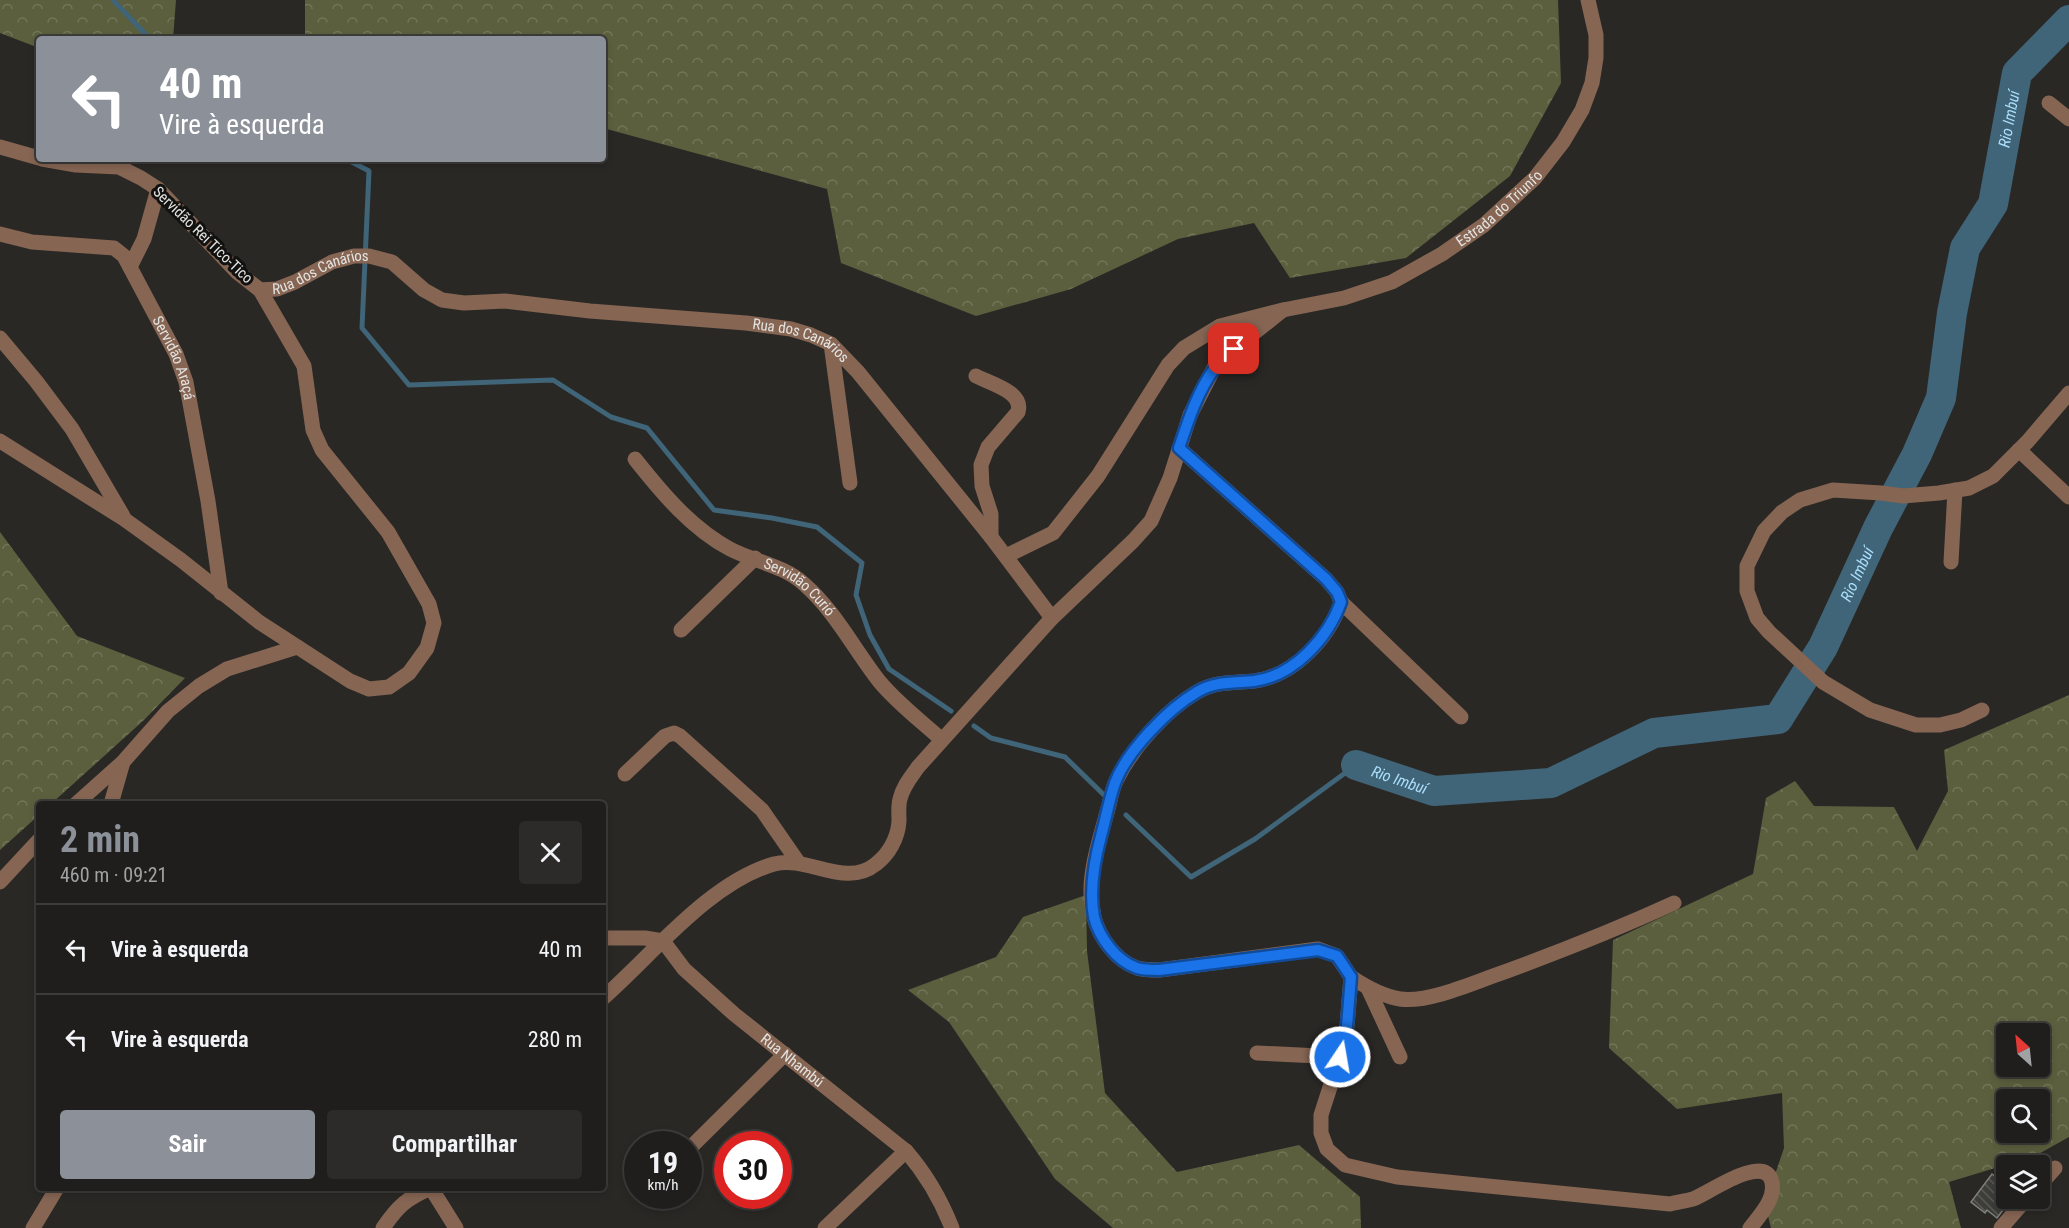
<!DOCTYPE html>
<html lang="pt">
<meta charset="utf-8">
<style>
:root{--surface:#1f1e1c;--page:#2c2b29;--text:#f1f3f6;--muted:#a1a2a3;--line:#3c3c3b;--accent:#8c9099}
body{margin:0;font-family:"Roboto Condensed",sans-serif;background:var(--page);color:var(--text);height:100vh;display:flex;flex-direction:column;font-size:22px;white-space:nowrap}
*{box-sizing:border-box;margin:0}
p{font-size:20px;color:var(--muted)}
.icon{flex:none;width:33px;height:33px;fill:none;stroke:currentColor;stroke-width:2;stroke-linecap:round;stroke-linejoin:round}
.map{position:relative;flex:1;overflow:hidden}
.details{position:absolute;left:36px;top:801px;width:570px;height:390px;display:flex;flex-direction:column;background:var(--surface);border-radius:6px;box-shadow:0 3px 9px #0003,0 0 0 2px var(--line)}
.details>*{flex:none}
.hud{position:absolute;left:36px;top:36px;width:570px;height:126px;border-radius:6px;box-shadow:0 3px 9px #0003,0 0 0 2px var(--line);background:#8c9099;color:#fff;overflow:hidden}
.needle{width:39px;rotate:333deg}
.tools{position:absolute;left:1996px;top:1023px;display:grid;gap:12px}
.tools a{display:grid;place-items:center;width:54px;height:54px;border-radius:6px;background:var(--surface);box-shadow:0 3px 9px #0003,0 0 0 2px var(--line);font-size:30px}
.speed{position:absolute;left:624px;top:1131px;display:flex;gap:12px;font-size:30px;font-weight:700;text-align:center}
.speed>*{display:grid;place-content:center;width:78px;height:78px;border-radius:50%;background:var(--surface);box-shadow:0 3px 9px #0003,0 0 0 2px var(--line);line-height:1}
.speed small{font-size:15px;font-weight:400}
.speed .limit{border:9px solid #d22;background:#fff;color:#111}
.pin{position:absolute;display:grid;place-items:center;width:51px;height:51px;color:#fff;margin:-26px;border-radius:12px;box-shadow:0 3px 9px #0006}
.me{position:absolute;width:66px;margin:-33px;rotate:12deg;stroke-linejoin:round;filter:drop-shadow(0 0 4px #0008)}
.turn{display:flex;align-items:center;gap:21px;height:126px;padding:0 24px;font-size:27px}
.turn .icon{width:78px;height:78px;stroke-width:2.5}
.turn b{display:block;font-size:42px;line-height:51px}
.round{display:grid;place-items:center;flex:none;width:63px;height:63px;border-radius:6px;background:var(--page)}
.overview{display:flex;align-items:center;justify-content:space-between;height:102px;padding:0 24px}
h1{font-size:36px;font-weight:700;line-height:45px;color:var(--accent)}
.primary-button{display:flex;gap:12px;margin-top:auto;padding:12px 24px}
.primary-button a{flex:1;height:69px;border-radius:6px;background:var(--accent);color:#fff;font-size:24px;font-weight:700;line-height:69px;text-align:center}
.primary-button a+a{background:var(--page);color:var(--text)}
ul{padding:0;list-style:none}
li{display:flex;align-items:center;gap:18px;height:90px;padding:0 24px;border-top:2px solid var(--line)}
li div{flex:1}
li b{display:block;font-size:22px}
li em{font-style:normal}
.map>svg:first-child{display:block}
.forest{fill:url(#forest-crowns);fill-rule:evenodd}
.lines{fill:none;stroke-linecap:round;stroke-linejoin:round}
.stream{stroke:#406478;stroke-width:5}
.river{stroke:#406478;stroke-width:30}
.building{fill:url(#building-back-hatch);stroke:#81807d;stroke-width:1.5}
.minor{stroke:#866553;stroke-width:15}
.route-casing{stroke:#114b97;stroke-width:15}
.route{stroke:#1a73e8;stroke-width:10}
.labels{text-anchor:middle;stroke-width:6;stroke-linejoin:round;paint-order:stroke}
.street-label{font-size:15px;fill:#e3e3e1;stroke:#111110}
.water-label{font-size:16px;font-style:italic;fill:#abdefb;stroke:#111110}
</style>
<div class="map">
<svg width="2069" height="1228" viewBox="0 0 2069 1228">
<defs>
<pattern id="forest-crowns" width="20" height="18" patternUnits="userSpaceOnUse" patternTransform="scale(1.5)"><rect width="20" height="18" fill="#5b5f3d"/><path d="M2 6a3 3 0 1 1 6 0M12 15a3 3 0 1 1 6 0" fill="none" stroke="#727659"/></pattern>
<pattern id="building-back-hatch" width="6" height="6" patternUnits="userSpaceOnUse" patternTransform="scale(1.5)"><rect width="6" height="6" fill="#3d3d3a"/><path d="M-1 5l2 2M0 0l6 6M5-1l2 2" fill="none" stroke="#595956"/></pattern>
</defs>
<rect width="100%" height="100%" fill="#292825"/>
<g class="forest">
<polygon points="0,0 176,0 173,39 39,39 39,48 0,33"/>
<polygon points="305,0 1558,0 1561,83 1510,176 1406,258 1290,278 1254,223 1178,239 1071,289 976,316 841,263 827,189 603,128 603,39 305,39"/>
<polygon points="0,532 77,636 185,678 144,720 51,804 39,804 39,815 0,850"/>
<path d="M2069,695v442l-34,19 -86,26 12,46h-190l-6,-24 19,-56 -2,-55 -105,16 -68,-61 4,-108 140,-66 13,-76 29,-17 19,25 80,1 23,44 31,-60 -4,-41zM2007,1034h33v32h-33zM2007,1100h33v32h-33z"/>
<polygon points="1086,895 1087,951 1105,1093 1177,1172 1299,1145 1360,1197 1361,1228 1113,1228 1055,1179 949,1022 908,990 996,957 1023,917"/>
</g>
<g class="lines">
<g class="stream">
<polyline points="113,0 150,39"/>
<polyline points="346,159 369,171 362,328 409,385 553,380 611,417 647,428 714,510 772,518 817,527 862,563 856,595 870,635 889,669 951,711"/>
<polyline points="974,726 991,738 1065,757 1104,795"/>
<polyline points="1126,815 1191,877 1255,839 1356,765"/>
</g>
<path class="river" id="s1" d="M1356,765l78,26 117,-8 103,-50 124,-14 45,-72 55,-119 39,-74 24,-56 11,-85 13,-65 28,-44 24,-131 52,-53"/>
</g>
<polygon class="building" points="1992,1174 2007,1185 2007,1198 2012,1198 1997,1218 1987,1210 1985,1213 1971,1202"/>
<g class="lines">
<g class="minor">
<polyline points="2049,103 2069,119"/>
<polyline points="0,147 39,158"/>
<path id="s2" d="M0,234l32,8 82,6 10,8 52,98 10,28 22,119 13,92"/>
<polyline points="130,267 144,239 158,189"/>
<path id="s3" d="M260,290l17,-1 18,-7 37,-20 22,-6h15l23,6 32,28 18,10 22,3 41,-2 85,10 156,12 45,6 20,6 20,9 27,28 133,165 61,81"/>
<polyline points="0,338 36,381 72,429 123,516"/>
<polyline points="831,344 850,483"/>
<path d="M976,376c15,8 48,16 42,36l-30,35 -7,18 1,21 9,28v23"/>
<polyline points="0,441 124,519 181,560 259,622 350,681 369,689 389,687 409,673 427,648 434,623 429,604 388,532 322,450 313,430 304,366 260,290 237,272 158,189 141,178 119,167 76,165 42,159"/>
<path d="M1179,448l147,131 11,13 4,10c-12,36 -47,74 -87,79 -20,2 -39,0 -57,11 -31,18 -64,55 -80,87 -4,7 -6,17 -8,26 -7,26 -19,62 -18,89 0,7 2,16 3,23 5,20 22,44 43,51 7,2 15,2 22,2l159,-21 19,7 14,21 -4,49 -5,24 -21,65v18l6,16 18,16 52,12 273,27c8,-2 16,-3 23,-5 16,-6 68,-44 78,-20 7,18 -11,36 -21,49"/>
<polyline points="2019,450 2069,497"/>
<path id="s4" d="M635,459c27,34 56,69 95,90 25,13 53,16 74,35 31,27 50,65 75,97 18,22 42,40 63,59"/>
<path id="s5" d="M1006,556l47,-23 45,-57 70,-111 16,-17 36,-22 63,-16 61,-12 48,-16 50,-28 42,-29 51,-47 28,-36 19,-32 10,-27 4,-25v-23l-8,-35"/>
<polyline points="1951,562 1955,490"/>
<polyline points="1341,602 1461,717"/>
<polyline points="681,630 755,558"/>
<polyline points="1982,710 1961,720 1940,725 1916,725 1870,710 1823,682 1769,632 1757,618 1747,591 1747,566 1764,531 1782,512 1800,500 1833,490 1881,493 1903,496 1939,493 1969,488 1993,476 2028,441 2069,393"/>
<polyline points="625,774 665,736 674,733 680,736 762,810 798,862"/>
<polyline points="76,804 123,762 168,711 199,686 227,669 297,647"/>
<polyline points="111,804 123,762"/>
<polyline points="0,882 39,840"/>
<path id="s6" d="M603,938h42l18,3 21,28 50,45 172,137c20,23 35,49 46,77"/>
<path d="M1351,977c15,10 31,19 49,22 25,4 69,-14 93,-23 61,-22 122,-46 181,-73"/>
<polyline points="1368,988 1400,1057"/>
<path d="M603,998c49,-43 107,-116 171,-134 34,-9 71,25 102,0 13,-10 22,-26 23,-43 0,-8 -1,-15 1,-22 3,-13 11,-22 18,-32l134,-149 81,-77 18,-20 19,-43 20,-63 24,-47 20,-19 49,-39"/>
<polyline points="1257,1053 1340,1057"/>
<polyline points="688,1150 785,1054"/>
<polyline points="2040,1185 2055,1168"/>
<polyline points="431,1188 456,1228"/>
<polyline points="33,1228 57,1188"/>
<path d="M383,1228c15,-22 24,-30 48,-40"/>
<polyline points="825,1228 906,1151"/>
<polyline points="2001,1228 2027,1198"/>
</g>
</g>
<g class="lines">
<defs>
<path id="route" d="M1234,349c-7,6 -15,12 -20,20 -17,24 -26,52 -35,79l147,131 11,13 4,10c-13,36 -47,74 -87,79 -20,2 -39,0 -57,11 -29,17 -70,59 -82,91 -6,17 -9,35 -14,53 -7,26 -12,54 -7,81 5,20 22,44 43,51 6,2 15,2 22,2l159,-20 19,6 14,21 -4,49 -7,31"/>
</defs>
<use href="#route" class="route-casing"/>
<use href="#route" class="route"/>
</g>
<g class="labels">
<g class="street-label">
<text dy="5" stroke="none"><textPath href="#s5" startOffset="630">Estrada do Triunfo</textPath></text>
<text transform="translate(203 235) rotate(44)" y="5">Servidão Rei Tico-Tico</text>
<text dy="5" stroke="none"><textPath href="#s3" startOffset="64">Rua dos Canários</textPath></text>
<text dy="5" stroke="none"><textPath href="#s3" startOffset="567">Rua dos Canários</textPath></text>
<text dy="5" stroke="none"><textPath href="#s2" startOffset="242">Servidão Araçá</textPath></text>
<text dy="5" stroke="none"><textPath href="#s4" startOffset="212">Servidão Curió</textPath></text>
<text dy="5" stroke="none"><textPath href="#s6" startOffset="237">Rua Nhambú</textPath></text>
</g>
<g class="water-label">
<text dy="6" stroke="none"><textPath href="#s1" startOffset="1090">Rio Imbuí</textPath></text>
<text dy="6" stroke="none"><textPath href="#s1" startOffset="604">Rio Imbuí</textPath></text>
<text dy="6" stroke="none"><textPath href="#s1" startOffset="46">Rio Imbuí</textPath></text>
</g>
</g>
</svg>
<div class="tools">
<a><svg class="needle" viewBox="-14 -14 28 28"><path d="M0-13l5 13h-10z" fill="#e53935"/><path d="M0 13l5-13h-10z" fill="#a1a2a3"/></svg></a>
<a><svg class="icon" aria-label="search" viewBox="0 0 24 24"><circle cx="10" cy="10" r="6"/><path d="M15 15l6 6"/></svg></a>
<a><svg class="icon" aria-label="layers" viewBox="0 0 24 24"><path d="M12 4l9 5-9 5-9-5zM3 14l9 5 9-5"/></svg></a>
</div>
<div class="speed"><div>19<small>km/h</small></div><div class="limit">30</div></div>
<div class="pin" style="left:1234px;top:349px;background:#d93025"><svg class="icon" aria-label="arrive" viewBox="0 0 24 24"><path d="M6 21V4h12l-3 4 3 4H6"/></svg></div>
<svg class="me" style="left:1340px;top:1057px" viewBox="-20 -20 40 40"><circle r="17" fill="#1a73e8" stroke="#fff" stroke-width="3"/><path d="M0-11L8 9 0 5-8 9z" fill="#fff"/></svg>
<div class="hud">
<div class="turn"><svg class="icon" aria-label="left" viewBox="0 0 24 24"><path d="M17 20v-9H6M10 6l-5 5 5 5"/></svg><div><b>40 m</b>Vire à esquerda</div></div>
</div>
<section class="details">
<div class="overview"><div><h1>2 min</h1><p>460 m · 09:21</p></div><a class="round"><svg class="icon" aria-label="close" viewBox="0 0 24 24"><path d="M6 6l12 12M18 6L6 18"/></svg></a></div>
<ul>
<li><svg class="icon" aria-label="left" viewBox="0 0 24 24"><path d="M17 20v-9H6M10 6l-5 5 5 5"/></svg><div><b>Vire à esquerda</b></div><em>40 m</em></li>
<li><svg class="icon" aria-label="left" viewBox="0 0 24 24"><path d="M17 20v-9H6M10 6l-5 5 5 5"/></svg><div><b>Vire à esquerda</b></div><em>280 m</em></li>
</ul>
<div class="primary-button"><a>Sair</a><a>Compartilhar</a></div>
</section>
</div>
